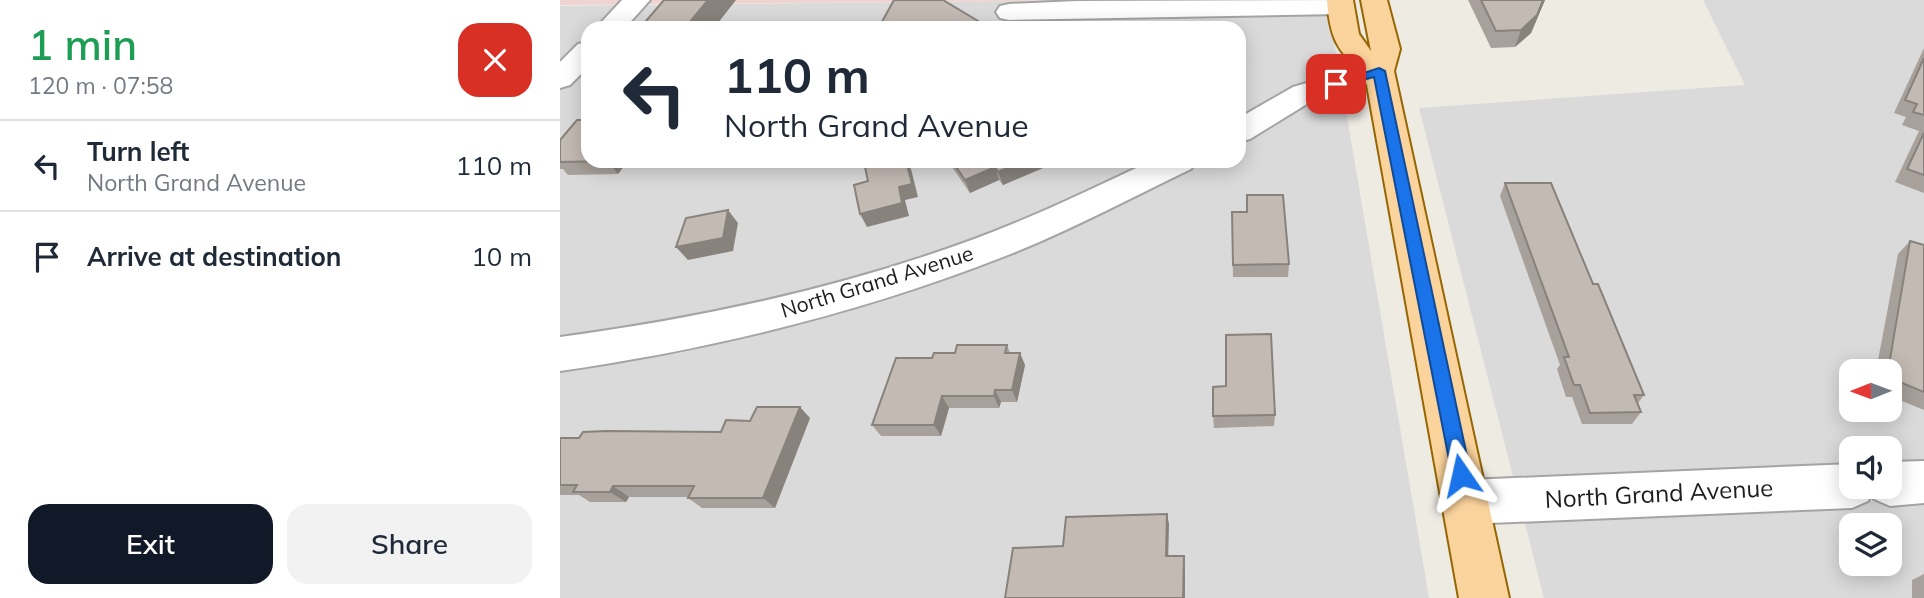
<!DOCTYPE html>
<meta charset="utf-8">
<style>
:root{--surface:#fff;--page:#f2f2f3;--text:#1f2937;--muted:#747a83;--line:#e0e1e3;--accent:#111827}
body{margin:0;font-family:Mulish,sans-serif;background:var(--page);color:var(--text);height:100vh;display:flex;flex-direction:column;font-size:26px;white-space:nowrap}
*{box-sizing:border-box;margin:0}
p{font-size:23px;color:var(--muted)}
.icon{flex:none;width:38px;height:38px;fill:none;stroke:currentColor;stroke-width:2;stroke-linecap:round;stroke-linejoin:round}
.map{position:relative;flex:1;overflow:hidden}
.panel{display:flex;flex-direction:column;background:var(--surface);width:560px}
.panel>*{flex:none}
.guide{position:absolute;left:21px;top:21px;width:665px;height:147px;border-radius:21px;box-shadow:0 4px 18px #0003;background:#fff;color:var(--text);overflow:hidden}
.needle{width:46px;rotate:269deg}
.buttons{position:absolute;left:1279px;top:359px;display:grid;gap:14px}
.buttons a{display:grid;place-items:center;width:63px;height:63px;border-radius:14px;background:var(--surface);box-shadow:0 4px 18px #0003;font-size:35px}
.pin{position:absolute;display:grid;place-items:center;width:60px;height:60px;color:#fff;margin:-30px;border-radius:14px;box-shadow:0 4px 10px #0006}
.me{position:absolute;width:77px;margin:-38px;rotate:349deg;stroke-linejoin:round;filter:drop-shadow(0 0 5px #0008)}
.turn{display:flex;align-items:center;gap:24px;height:147px;padding:0 28px;font-size:32px}
.turn .icon{width:91px;height:91px;stroke-width:2.5}
.turn b{display:block;font-size:49px;line-height:60px}
.round{display:grid;place-items:center;flex:none;width:74px;height:74px;border-radius:21px;background:var(--page)}
.headline{display:flex;align-items:center;justify-content:space-between;height:119px;padding:0 28px}
h1{font-size:42px;font-weight:600;line-height:52px;color:#1e9e55}
.cta{display:flex;gap:14px;margin-top:auto;padding:14px 28px}
.cta a{flex:1;height:80px;border-radius:21px;background:var(--accent);color:#fff;font-size:28px;font-weight:600;line-height:80px;text-align:center}
.cta a+a{background:var(--page);color:var(--text)}
ul{padding:0;list-style:none}
li{display:flex;align-items:center;gap:21px;height:91px;padding:0 28px;border-top:2px solid var(--line)}
li div{flex:1}
li b{display:block;font-size:26px}
li em{font-style:normal}
main{display:flex;flex:1;min-height:0}
.map>svg:first-child{display:block}
.residential{fill:#dbdada;fill-rule:evenodd}
.commercial{fill:#efd4d2}
.lines{fill:none;stroke-linecap:round;stroke-linejoin:round}
.minor-casing{stroke:#a4a4a4;stroke-width:4}
.major-casing{stroke:#956601;stroke-width:4}
.minor{fill:#fff;fill-rule:evenodd}
.major{fill:#fbd39c;fill-rule:evenodd}
.wall{fill:#a8a09a}
.shaded-wall{fill:#88827d}
.building{fill:#c3bab3;stroke:#88827d;stroke-width:2}
.route{fill:#1a73e8;stroke:#114b97;stroke-width:2}
.labels{text-anchor:middle;stroke-width:5;stroke-linejoin:round;paint-order:stroke}
.street-label{font-size:21px;fill:#1d1d1d;stroke:#fff}
.near-street-label{font-size:24px;fill:#1d1d1d;stroke:#fff}
</style>
<main>
<section class="panel">
<div class="headline"><div><h1>1 min</h1><p>120 m · 07:58</p></div><a class="round" style="background:#d93025;color:#fff"><svg class="icon" aria-label="close" viewBox="0 0 24 24"><path d="M6 6l12 12M18 6L6 18"/></svg></a></div>
<ul>
<li><svg class="icon" aria-label="left" viewBox="0 0 24 24"><path d="M17 20v-9H6M10 6l-5 5 5 5"/></svg><div><b>Turn left</b><p>North Grand Avenue</p></div><em>110 m</em></li>
<li><svg class="icon" aria-label="arrive" viewBox="0 0 24 24"><path d="M6 21V4h12l-3 4 3 4H6"/></svg><div><b>Arrive at destination</b></div><em>10 m</em></li>
</ul>
<div class="cta"><a>Exit</a><a>Share</a></div>
</section>
<div class="map">
<svg width="1364" height="598" viewBox="0 0 1364 598">
<rect width="100%" height="100%" fill="#eeebe3"/>
<g class="residential">
<path d="M556,0h211l102,598h-869v-592zM28,28h651v133h-651z"/>
<path d="M1143,0h221v598h-380l-125,-490 326,-23zM1292,371h38v39h-38zM1292,448h38v38h-38zM1292,525h38v39h-38z"/>
</g>
<polygon class="commercial" points="0,0 556,0 0,5"/>
<g class="lines">
<defs>
<g id="minor">
<polygon points="62,0 90,0 65,28 36,28"/>
<polygon points="788,0 793,6 789,12 780,14 449,20 440,18 436,12 440,6 449,4 517,1"/>
<polygon points="28,42 28,67 10,85 0,88 0,62 18,44"/>
<polygon points="819,62 829,65 834,71 829,77 755,99 690,139 679,142 679,118 733,87"/>
<path d="M591,161h44l-4,8c-62,30 -124,63 -188,88 -143,56 -291,92 -443,114v-34c142,-19 282,-49 417,-99 59,-22 117,-50 174,-77z"/>
<polygon points="1364,461 1364,503 1330,506 1314,499 1311,494 1308,501 1292,508 907,524 890,518 884,502 890,486 907,480 1292,464 1292,486 1330,486 1330,462"/>
</g>
<path id="major" d="M767,0h26l6,34 12,17 -10,-51h26l13,49 -6,22 115,527h-50l-94,-524c-29,-22 -35,-38 -38,-74z"/>
</defs>
<use href="#minor" class="minor-casing"/>
<use href="#major" class="major-casing"/>
<use href="#minor" class="minor"/>
<use href="#major" class="major"/>
</g>
<g class="wall">
<polygon points="908,0 985,0 971,33 955,47 931,48"/>
<polygon points="1364,48 1364,193 1335,182 1359,131 1342,125 1346,117 1334,113"/>
<polygon points="0,140 28,161 68,161 58,174 8,175 3,169 0,169"/>
<polygon points="389,161 489,161 490,165 443,185 439,180 410,193 392,167"/>
<polygon points="945,183 1033,284 1084,395 1078,403 1081,412 1072,424 1022,424 1012,397 1006,397 997,369 1000,365 940,196"/>
<polygon points="672,212 729,264 728,277 673,277"/>
<polygon points="1350,241 1364,245 1364,410 1330,396 1330,371 1316,371 1338,254"/>
<polygon points="447,345 450,353 465,365 457,402 441,402 439,408 389,408 381,436 321,436 312,425 372,358 395,353"/>
<polygon points="715,415 714,426 654,428 653,416"/>
<polygon points="250,418 215,508 142,508 128,498 129,497 69,497 66,502 30,502 19,495 0,495 0,438 161,432 190,421"/>
<polygon points="1364,574 1364,598 1352,598 1352,580"/>
</g>
<g class="shaded-wall">
<polygon points="148,0 176,0 154,28 125,28"/>
<polygon points="983,0 985,0 971,33 955,47 961,30"/>
<polygon points="47,161 68,161 58,174"/>
<polygon points="346,161 351,169 358,197 345,200 349,216 307,227 300,214 339,187"/>
<polygon points="464,161 489,161 490,165 443,185 438,172"/>
<polygon points="435,167 439,180 410,193 405,180"/>
<polygon points="168,210 178,223 173,251 128,260 116,247"/>
<polygon points="460,353 465,365 457,402 452,390"/>
<polygon points="435,390 441,402 439,408 434,396"/>
<polygon points="382,396 389,408 381,436 374,425"/>
<polygon points="240,407 250,418 215,508 203,498"/>
<polygon points="53,486 69,497 66,502 50,492"/>
<polygon points="607,514 609,524 608,565 606,556"/>
<polygon points="624,556 625,565 625,598 623,598"/>
</g>
<g class="building">
<polygon points="104,0 148,0 125,28 80,28"/>
<polygon points="334,0 383,0 428,27 319,27"/>
<polygon points="921,0 983,0 977,15 961,30 936,31"/>
<polygon points="1364,58 1364,115 1353,112 1357,104 1345,100"/>
<polygon points="17,120 28,120 28,161 47,161 0,162 0,140"/>
<polygon points="1364,133 1364,175 1347,169"/>
<polygon points="327,161 346,161 352,184 339,187 342,203 300,214 294,185 308,181 305,167"/>
<polygon points="392,161 464,161 438,172 435,167 405,180"/>
<polygon points="945,183 991,183 1033,284 1038,284 1084,395 1074,395 1081,412 1030,413 1020,385 1014,385 1004,357 1009,357"/>
<polygon points="687,195 723,195 729,264 673,265 672,212 687,212"/>
<polygon points="168,210 163,238 116,247 126,218"/>
<polygon points="1350,241 1364,245 1364,392 1330,378 1330,371 1328,371"/>
<polygon points="711,334 715,415 653,416 653,387 666,386 666,335"/>
<polygon points="397,345 447,345 445,353 460,353 452,390 435,390 434,396 382,396 374,425 312,425 336,358 372,358 374,353 395,353"/>
<polygon points="197,407 240,407 203,498 128,498 134,486 53,486 50,492 13,492 17,485 0,485 0,438 19,438 23,432 46,431 161,432 166,420 190,421"/>
<polygon points="607,514 606,556 624,556 623,598 445,598 453,548 503,546 506,517"/>
</g>
<polygon class="route" points="819,68 825,71 911,475 908,482 901,484 895,482 892,475 814,77 776,87 770,84"/>
<g class="labels">
<g class="street-label">
<text transform="translate(317 282) rotate(-17)" y="7">North Grand Avenue</text>
</g>
<g class="near-street-label">
<text transform="translate(1099 494) rotate(-3)" y="8">North Grand Avenue</text>
</g>
</g>
</svg>
<div class="buttons">
<a><svg class="needle" viewBox="-14 -14 28 28"><path d="M0-13l5 13h-10z" fill="#e53935"/><path d="M0 13l5-13h-10z" fill="#747a83"/></svg></a>
<a><svg class="icon" aria-label="sound" viewBox="0 0 24 24"><path d="M4 9h4l5-4v14l-5-4H4zM17 9q2 3 0 6"/></svg></a>
<a><svg class="icon" aria-label="layers" viewBox="0 0 24 24"><path d="M12 4l9 5-9 5-9-5zM3 14l9 5 9-5"/></svg></a>
</div>
<div class="pin" style="left:776px;top:84px;background:#d93025"><svg class="icon" aria-label="arrive" viewBox="0 0 24 24"><path d="M6 21V4h12l-3 4 3 4H6"/></svg></div>
<svg class="me" style="left:901px;top:475px" viewBox="-20 -20 40 40"><path d="M0-17L14 15 0 8-14 15z" fill="#1a73e8" stroke="#fff" stroke-width="4"/></svg>
<div class="guide">
<div class="turn"><svg class="icon" aria-label="left" viewBox="0 0 24 24"><path d="M17 20v-9H6M10 6l-5 5 5 5"/></svg><div><b>110 m</b>North Grand Avenue</div></div>
</div>
</div>
</main>
